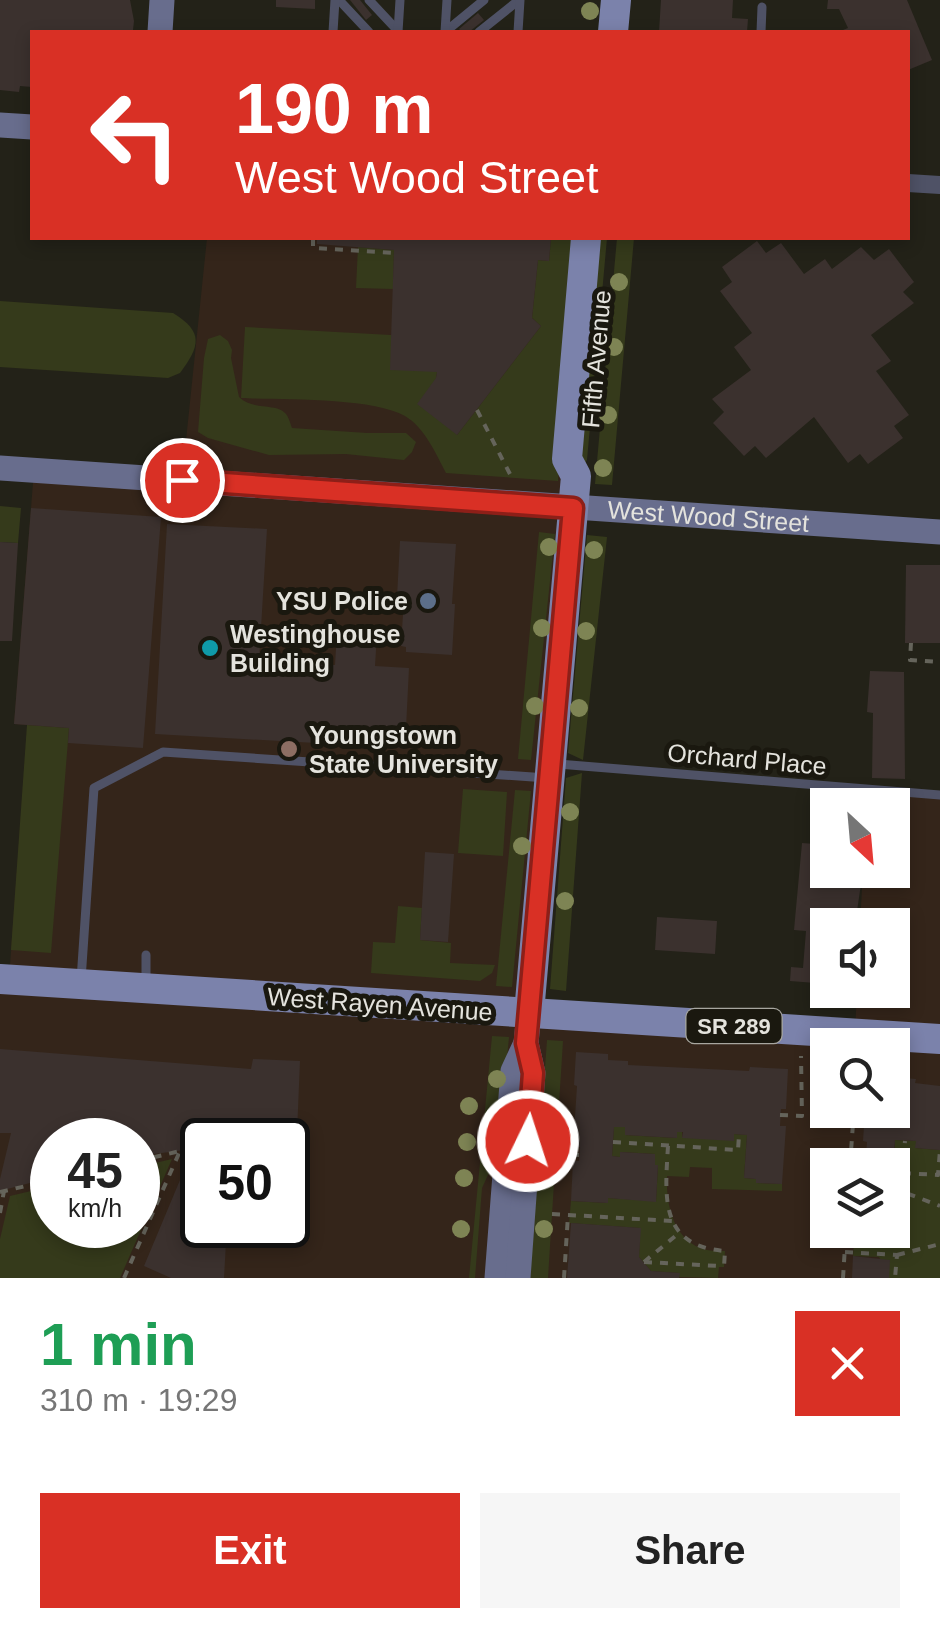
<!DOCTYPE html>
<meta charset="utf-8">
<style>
:root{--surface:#fff;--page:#f6f6f6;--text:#222;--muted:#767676;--accent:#d93025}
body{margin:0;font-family:Arial,sans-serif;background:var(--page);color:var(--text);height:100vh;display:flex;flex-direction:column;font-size:38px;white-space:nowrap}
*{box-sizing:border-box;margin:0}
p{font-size:32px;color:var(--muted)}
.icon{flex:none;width:55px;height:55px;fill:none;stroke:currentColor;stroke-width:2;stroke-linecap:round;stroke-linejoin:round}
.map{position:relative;height:1278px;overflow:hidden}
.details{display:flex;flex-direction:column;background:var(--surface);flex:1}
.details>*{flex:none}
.guide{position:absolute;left:30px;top:30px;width:880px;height:210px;border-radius:0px;box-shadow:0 5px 15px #0003;background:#d93025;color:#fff;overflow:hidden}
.needle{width:65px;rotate:154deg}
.buttons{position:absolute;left:810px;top:788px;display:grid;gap:20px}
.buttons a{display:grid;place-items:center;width:100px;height:100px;border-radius:0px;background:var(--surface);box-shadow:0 5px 15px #0003;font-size:50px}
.speed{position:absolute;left:30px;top:1118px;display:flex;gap:20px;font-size:50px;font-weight:700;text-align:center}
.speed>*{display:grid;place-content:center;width:130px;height:130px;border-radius:50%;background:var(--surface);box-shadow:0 5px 15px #0003;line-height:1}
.speed small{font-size:25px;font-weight:400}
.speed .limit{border:5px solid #111;border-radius:15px;background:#fff;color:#111}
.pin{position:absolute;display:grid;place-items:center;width:85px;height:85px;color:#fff;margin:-42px;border:5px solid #fff;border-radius:50%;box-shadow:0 2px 10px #0007}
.me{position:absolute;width:110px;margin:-55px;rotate:4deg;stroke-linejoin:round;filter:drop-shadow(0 0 8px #0008)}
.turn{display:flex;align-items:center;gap:35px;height:210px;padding:0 40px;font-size:45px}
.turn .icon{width:130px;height:130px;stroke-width:2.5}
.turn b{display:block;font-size:70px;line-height:85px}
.round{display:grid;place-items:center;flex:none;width:105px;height:105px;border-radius:0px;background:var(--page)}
.summary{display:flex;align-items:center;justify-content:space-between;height:170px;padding:0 40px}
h1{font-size:60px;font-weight:700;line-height:75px;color:#1e9e55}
.button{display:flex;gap:20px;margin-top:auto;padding:20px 40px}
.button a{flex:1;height:115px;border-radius:0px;background:var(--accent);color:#fff;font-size:40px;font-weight:700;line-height:115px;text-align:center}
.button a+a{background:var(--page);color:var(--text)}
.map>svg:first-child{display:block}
.education{fill:#34251a;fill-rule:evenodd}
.green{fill:#353a1b}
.building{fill:#3b312e}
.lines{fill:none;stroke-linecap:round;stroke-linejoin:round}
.path{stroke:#65645b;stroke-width:4;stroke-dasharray:8 8;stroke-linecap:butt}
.lane{stroke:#4f5266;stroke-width:9}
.street{stroke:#4f5266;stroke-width:18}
.secondary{stroke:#686d8d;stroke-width:25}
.primary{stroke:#7b82ab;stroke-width:30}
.tree{fill:#7e8454}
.route-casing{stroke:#8d1f18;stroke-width:25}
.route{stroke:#d93025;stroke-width:18}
.service-dot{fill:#5c6f8a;stroke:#1a180f;stroke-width:4}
.culture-dot{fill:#0f9aa8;stroke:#1a180f;stroke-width:4}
.education-dot{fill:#8d6e63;stroke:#1a180f;stroke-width:4}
.labels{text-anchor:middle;stroke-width:10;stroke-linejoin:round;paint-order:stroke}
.shield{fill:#1a180f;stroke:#a7a69f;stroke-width:2.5}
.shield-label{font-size:22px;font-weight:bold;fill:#e4e3dd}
.street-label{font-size:25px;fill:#e4e3dd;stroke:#1a180f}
.poi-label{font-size:25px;font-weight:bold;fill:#e4e3dd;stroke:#1a180f;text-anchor:start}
</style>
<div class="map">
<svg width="940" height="1278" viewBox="0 0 940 1278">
<rect width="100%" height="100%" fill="#232218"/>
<path class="education" d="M207,238h391l-69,775 326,20 2,-43h35v-65h-32l3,-55h29v-65h-26v-16l74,6v483h-940v-299h9l18,-246v-8l-13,-1 20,-254 148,9zM828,1045h64v65h-64zM52,1140h86v85h-86zM202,1140h86v85h-86zM828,1165h64v65h-64z"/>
<g class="green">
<path d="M551,238h27l-20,243 -112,-8c-10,-19 -21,-45 -41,-57 -33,-19 -123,-16 -164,-18l4,-71 146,8 46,37 -1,6 21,57 84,-109 -9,-8 6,-58 11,1z"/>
<polygon points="586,238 607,238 587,460 576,476"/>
<polygon points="617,238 634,238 612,485 595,484"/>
<polygon points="358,247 394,250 393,289 356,288"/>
<path d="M0,301l173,12c31,19 27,33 7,60l-12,5 -168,-11z"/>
<path d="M220,335l8,6 4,9 -1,8 8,39c15,14 37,6 46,16 4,4 5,10 7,15l75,5h39l10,9 -4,10 -8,8 -58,-6 -77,1 -61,-17 -10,-6 6,-74 4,-19z"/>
<polygon points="0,506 21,508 18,543 0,542"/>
<polygon points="539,532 555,534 531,760 518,759"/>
<polygon points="587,535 607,537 583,760 568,753"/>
<polygon points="27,725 69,728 51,953 11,950"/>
<polygon points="582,773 566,991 550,989 566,778"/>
<polygon points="463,789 507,792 503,856 458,853"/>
<polygon points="515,790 531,791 512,987 496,986"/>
<polygon points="398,906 422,908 420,940 451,943 450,963 495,965 492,973 480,981 371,973 373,942 395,943"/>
<polygon points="492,1036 509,1037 497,1165 488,1175 482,1188 475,1278 469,1278"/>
<polygon points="547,1040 563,1041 548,1278 530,1278"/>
<path d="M614,1127h11v8l51,3 1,-6h5v5l52,3v-6l13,1 -3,43 12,1 1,4 25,1v7l-70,-2v-21l-22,-1 -1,10 -22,-1c-1,27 5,60 33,72 7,3 17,3 25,3l-1,16h-5l-1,11 -39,-1v-4l-28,-2 -12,-14 1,-29 -71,-5 2,-22 36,2 1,-5 48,3 2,-35 -3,-1v-11l-34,-2 -1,5 -8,-1z"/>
<polygon points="895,1140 916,1141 916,1148 940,1150 940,1278 889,1278 879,1257 853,1256 855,1230 892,1230"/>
<polygon points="172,1159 120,1278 0,1278 0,1239 10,1196 52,1186 52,1225 138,1225 138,1167"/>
</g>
<g class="building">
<polygon points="0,0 130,0 134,21 133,30 132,32 32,32 32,87 20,86 19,92 0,90"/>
<polygon points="276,0 315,0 315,9 276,7"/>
<polygon points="350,0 360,0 372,15 366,20"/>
<polygon points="661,0 733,0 732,18 748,19 747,32 659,32"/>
<polygon points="828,0 907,0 932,60 908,70 908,32 838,32 848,28 839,9 827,9"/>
<polygon points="478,13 484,20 469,32 462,32 459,29"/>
<polygon points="317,238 551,238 549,261 538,260 532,318 541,326 457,435 417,404 436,378 437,372 390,370 394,250 317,244"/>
<polygon points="757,241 766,253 781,243 804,274 825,259 832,269 861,247 874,260 889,249 914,282 903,292 914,303 871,335 891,361 876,371 909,415 894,426 903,438 868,464 860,454 848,463 814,417 766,458 755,446 744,456 713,423 724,412 712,399 751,370 734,347 752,333 720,291 732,282 722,267"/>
<polygon points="31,508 161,517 143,748 68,743 69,728 14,724"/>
<polygon points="167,524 267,529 259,661 335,665 337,632 377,634 375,666 409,668 405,748 155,734"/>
<polygon points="400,541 456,544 452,604 455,604 452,655 406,652 406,647 401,646 404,598 397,597"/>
<polygon points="0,542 18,543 12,641 0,641"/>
<polygon points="906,565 940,565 940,643 905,643"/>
<polygon points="870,671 904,672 905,779 872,778 873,713 867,712"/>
<polygon points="802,843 828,845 828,870 863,870 855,925 828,925 828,984 790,981 791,967 803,968 806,931 794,930"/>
<polygon points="425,852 454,854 448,942 420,940"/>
<polygon points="657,917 717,921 715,954 655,950"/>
<polygon points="0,1049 251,1069 253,1059 300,1061 297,1133 252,1131 251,1140 202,1140 202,1225 227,1225 224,1278 171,1278 144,1266 193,1149 138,1156 138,1140 52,1140 52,1177 0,1191 0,1179 11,1133 0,1133"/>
<polygon points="576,1052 608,1054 608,1060 628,1061 628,1065 749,1071 750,1067 788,1069 786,1109 781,1109 780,1126 786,1126 782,1184 756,1183 756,1179 744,1178 747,1135 734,1134 734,1141 682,1138 683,1132 677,1132 677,1138 625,1135 625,1127 614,1127 612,1156 620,1157 620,1152 655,1154 655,1165 658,1165 656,1202 608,1198 608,1203 571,1201 573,1161 579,1161 580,1147 573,1147 577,1086 574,1085"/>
<polygon points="892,1077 916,1079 915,1083 940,1086 940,1150 915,1148 916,1141 895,1140 893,1165 860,1165 861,1155 866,1155 867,1142 863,1141 864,1126 873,1126 874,1110 892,1110"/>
<polygon points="571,1223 641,1228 639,1257 651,1271 680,1273 679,1278 567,1278"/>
<polygon points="853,1256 890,1260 889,1278 852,1278"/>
</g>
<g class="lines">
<g class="path">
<polyline points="313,238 313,248 394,253"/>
<polyline points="477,410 512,478"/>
<polyline points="911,643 910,660 940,662"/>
<polyline points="780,1115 802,1116 801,1056"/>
<polyline points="613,1142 738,1150 739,1135"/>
<path d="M668,1146c-3,51 -9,100 57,105l-1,16"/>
<polyline points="556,1154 579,1155"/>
<polyline points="138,1161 180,1151"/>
<polyline points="850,1165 854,1110"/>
<polyline points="903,1173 938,1175 940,1150"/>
<polyline points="892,1191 901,1191 940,1206"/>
<polyline points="901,1191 905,1141"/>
<polyline points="0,1192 52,1180"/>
<polyline points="0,1213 4,1191"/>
<polyline points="552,1214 672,1221"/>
<polyline points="845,1252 897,1255 895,1278"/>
<polyline points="897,1255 940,1244"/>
<polyline points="644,1262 719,1266"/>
<polyline points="644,1262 679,1233"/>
<polyline points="124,1278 180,1151"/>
<polyline points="564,1278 568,1215"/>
<polyline points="843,1278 846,1230"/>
</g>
<g class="lane">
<polyline points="339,0 369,32"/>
<polyline points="369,0 398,31"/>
<polyline points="333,32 335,0"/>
<polyline points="398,32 400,0"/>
<polyline points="445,32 484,0"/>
<polyline points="445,32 447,0"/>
<polyline points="479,32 519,0"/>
<polyline points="518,32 520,0"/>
<polyline points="761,32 762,7"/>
<polyline points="558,764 940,795"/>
<polyline points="81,980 94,788 163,752 547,778"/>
<polyline points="146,981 146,955"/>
</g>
<polyline class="street" points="908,183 940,185"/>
<g class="secondary">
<polyline points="160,32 162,0"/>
<polyline points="0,125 32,127"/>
<path id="s1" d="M0,468l940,64"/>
<polyline points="497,1278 513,1071 526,1043"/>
<polyline points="518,1278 533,1073 526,1043 529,1013"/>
</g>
<g class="primary">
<polyline points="613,32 616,0"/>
<polyline points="0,979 940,1039"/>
<polyline points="529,1013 576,476 567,459 586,238"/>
</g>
</g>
<g class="tree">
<circle cx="590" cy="11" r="9"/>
<circle cx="619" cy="282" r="9"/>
<circle cx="614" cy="347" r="9"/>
<circle cx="608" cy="415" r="9"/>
<circle cx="603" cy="468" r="9"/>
<circle cx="549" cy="547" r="9"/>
<circle cx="594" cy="550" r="9"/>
<circle cx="542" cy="628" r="9"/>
<circle cx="586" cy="631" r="9"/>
<circle cx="535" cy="706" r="9"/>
<circle cx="579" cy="708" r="9"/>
<circle cx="570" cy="812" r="9"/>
<circle cx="522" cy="846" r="9"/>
<circle cx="565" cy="901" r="9"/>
<circle cx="497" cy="1079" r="9"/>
<circle cx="469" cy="1106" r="9"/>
<circle cx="467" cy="1142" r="9"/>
<circle cx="492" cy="1156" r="9"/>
<circle cx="546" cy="1176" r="9"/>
<circle cx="464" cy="1178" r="9"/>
<circle cx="461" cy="1229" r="9"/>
<circle cx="544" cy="1229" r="9"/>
</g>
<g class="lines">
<defs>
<polyline id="route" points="182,480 573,508 526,1043 533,1073 528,1141"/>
</defs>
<use href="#route" class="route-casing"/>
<use href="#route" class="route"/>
</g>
<circle class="service-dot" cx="428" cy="601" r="10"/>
<circle class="culture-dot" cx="210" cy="648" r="10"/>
<circle class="education-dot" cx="289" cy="749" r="10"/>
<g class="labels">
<rect class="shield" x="686.5" y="1009" width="95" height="34" rx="8"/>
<g class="shield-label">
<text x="734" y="1034">SR 289</text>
</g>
<g class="street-label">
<text transform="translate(596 359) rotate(-85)" y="9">Fifth Avenue</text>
<text dy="9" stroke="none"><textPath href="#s1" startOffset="710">West Wood Street</textPath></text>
<text transform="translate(747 759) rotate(5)" y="9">Orchard Place</text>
<text transform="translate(380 1004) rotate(4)" y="9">West Rayen Avenue</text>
</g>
<g class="poi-label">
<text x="408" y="610" text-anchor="end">YSU Police</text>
<text x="230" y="643">Westinghouse<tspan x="230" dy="29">Building</tspan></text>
<text x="309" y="744">Youngstown<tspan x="309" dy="29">State University</tspan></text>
</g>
</g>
</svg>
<div class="buttons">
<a><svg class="needle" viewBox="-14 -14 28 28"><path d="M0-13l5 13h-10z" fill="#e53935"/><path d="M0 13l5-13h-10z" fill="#767676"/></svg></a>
<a><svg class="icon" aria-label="sound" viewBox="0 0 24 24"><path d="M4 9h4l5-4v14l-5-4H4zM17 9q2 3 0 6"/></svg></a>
<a><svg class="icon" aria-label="search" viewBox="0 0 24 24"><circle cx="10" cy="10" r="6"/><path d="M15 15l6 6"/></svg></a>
<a><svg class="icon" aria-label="layers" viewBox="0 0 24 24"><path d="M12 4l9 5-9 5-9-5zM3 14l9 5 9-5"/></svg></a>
</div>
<div class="speed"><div>45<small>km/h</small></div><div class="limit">50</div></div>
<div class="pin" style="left:182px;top:480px;background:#d93025"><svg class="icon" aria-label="arrive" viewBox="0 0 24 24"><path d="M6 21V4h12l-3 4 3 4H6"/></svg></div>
<svg class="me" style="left:528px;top:1141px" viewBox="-20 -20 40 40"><circle r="17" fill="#d93025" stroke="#fff" stroke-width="3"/><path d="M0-11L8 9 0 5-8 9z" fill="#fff"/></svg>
<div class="guide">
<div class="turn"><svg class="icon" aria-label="left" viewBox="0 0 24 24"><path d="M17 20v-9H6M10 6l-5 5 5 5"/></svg><div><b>190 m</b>West Wood Street</div></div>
</div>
</div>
<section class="details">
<div class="summary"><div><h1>1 min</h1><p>310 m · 19:29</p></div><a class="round" style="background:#d93025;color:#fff"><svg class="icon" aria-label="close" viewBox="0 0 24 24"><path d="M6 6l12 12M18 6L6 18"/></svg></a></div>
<div class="button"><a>Exit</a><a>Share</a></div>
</section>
